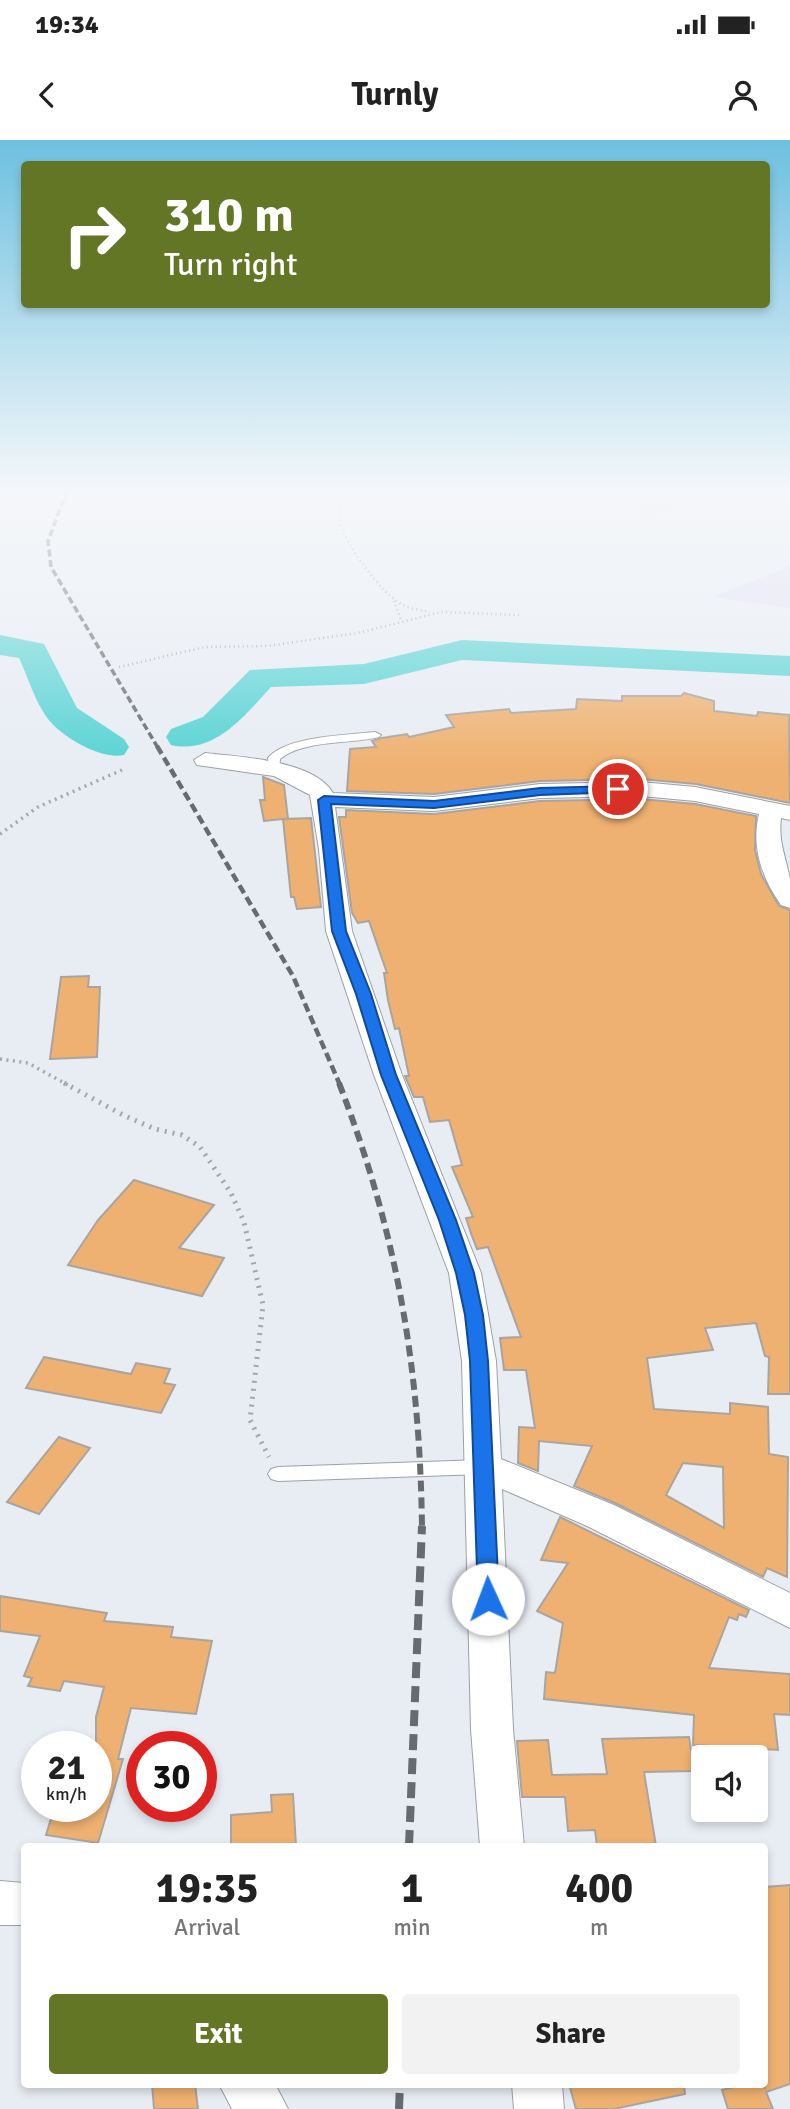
<!DOCTYPE html>
<style>
:root{--surface:#fff;--page:#f2f2f2;--text:#222;--muted:#767676;--accent:#637625}
body{margin:0;font-family:Signika,sans-serif;background:var(--page);color:var(--text);height:100vh;display:flex;flex-direction:column;font-size:26px;white-space:nowrap}
*{box-sizing:border-box;margin:0}
p{font-size:23px;color:var(--muted)}
.icon{flex:none;width:38px;height:38px;fill:none;stroke:currentColor;stroke-width:2;stroke-linecap:round;stroke-linejoin:round}
.map{position:relative;flex:1;overflow:hidden}
.drawer{position:absolute;left:21px;top:1703px;width:747px;height:245px;display:flex;flex-direction:column;background:var(--surface);border-radius:7px;box-shadow:0 4px 10px #0003}
.drawer>*{flex:none}
.hud{position:absolute;left:21px;top:21px;width:749px;height:147px;border-radius:7px;box-shadow:0 4px 10px #0003;background:#637625;color:#fff;overflow:hidden}
.tools{position:absolute;left:691px;top:1605px;display:grid;gap:14px}
.tools a{display:grid;place-items:center;width:77px;height:77px;border-radius:7px;background:var(--surface);box-shadow:0 4px 10px #0003;font-size:35px}
.speed{position:absolute;left:21px;top:1591px;display:flex;gap:14px;font-size:35px;font-weight:700;text-align:center}
.speed>*{display:grid;place-content:center;width:91px;height:91px;border-radius:50%;background:var(--surface);box-shadow:0 4px 10px #0003;line-height:1}
.speed small{font-size:18px;font-weight:400}
.speed .limit{border:10px solid #d22;background:#fff;color:#111}
.pin{position:absolute;display:grid;place-items:center;width:60px;height:60px;color:#fff;margin:-30px;border:4px solid #fff;border-radius:50%;box-shadow:0 2px 7px #0007}
.me{position:absolute;width:77px;margin:-38px;rotate:358deg;stroke-linejoin:round;filter:drop-shadow(0 0 5px #0008)}
.turn{display:flex;align-items:center;gap:24px;height:147px;padding:0 28px;font-size:32px}
.turn .icon{width:91px;height:91px;stroke-width:2.5}
.turn b{display:block;font-size:49px;line-height:60px}
.eta{display:flex;justify-content:space-evenly;align-items:center;height:119px;text-align:center}
.eta b{font-size:42px;font-weight:700;line-height:49px}
.primary-button{display:flex;gap:14px;margin-top:auto;padding:14px 28px}
.primary-button a{flex:1;height:80px;border-radius:7px;background:var(--accent);color:#fff;font-size:28px;font-weight:700;line-height:80px;text-align:center}
.primary-button a+a{background:var(--page);color:var(--text)}
.status{display:flex;justify-content:space-between;align-items:center;height:49px;padding:0 35px;background:var(--surface);direction:ltr}
.status svg{height:19px;fill:currentColor}
header{display:flex;justify-content:space-between;align-items:center;height:91px;padding:0 28px;background:var(--surface);font-size:32px;font-weight:700}
.map>svg:first-child{display:block}
.industrial{fill:#e3dff5}
.lines{fill:none;stroke-linecap:round;stroke-linejoin:round}
.river{fill:#58d3d4;fill-rule:evenodd}
.building{fill:#efb171;stroke:#aaa49e;stroke-width:2;fill-rule:evenodd}
.lane-casing{stroke:#9ca0a7;stroke-width:2}
.street-casing{stroke:#9ca0a7;stroke-width:2}
.path-far2{stroke:#a3a7ac;stroke-width:2.5;stroke-dasharray:1 3.5;stroke-linecap:butt}
.path-far1{stroke:#a3a7ac;stroke-width:3.5;stroke-dasharray:2 4.5;stroke-linecap:butt}
.path{stroke:#a3a7ac;stroke-width:5;stroke-dasharray:2 6;stroke-linecap:butt}
.lane{fill:#fff;fill-rule:evenodd}
.street{fill:#fff;fill-rule:evenodd}
.rail-far3{stroke:#676a6e;stroke-width:3.5;stroke-dasharray:7 3.5;stroke-linecap:butt}
.rail-far2{stroke:#676a6e;stroke-width:4.5;stroke-dasharray:9 4.5;stroke-linecap:butt}
.rail-far1{stroke:#676a6e;stroke-width:6;stroke-dasharray:11 6;stroke-linecap:butt}
.rail{stroke:#676a6e;stroke-width:8;stroke-dasharray:16 8;stroke-linecap:butt}
.route{fill:#1a73e8;stroke:#114b97;stroke-width:2}
</style>
<div class="status"><b>19:34</b><svg viewBox="0 0 49 12"><path d="M0 12V9h3v3zM5 12V6h3v6zM10 12V3h3v9zM15 12V0h3v12zM26 1h20v11H26zM47 4h2v5h-2z"/></svg></div>
<header><svg class="icon" aria-label="back" viewBox="0 0 24 24"><path d="M15 5l-7 7 7 7"/></svg>Turnly<svg class="icon" aria-label="person" viewBox="0 0 24 24"><circle cx="12" cy="8" r="4"/><path d="M4 21q1-7 8-7t8 7"/></svg></header>
<div class="map">
<svg width="790" height="1969" viewBox="0 0 790 1969">
<rect width="100%" height="100%" fill="#e8edf4"/>
<g class="industrial">
<polygon points="620,350 787,350 644,375"/>
<polygon points="790,426 790,468 713,457"/>
</g>
<g class="lines">
<g class="river">
<path d="M0,495l44,9 33,64 47,31 5,8 -5,8c-23,5 -62,-18 -76,-36 -13,-17 -20,-42 -29,-61l-19,-3z"/>
<path d="M462,500l328,16v20l-328,-16 -98,24 -93,3c-26,28 -56,68 -100,58l-5,-8 5,-8 32,-12 47,-47 114,-6z"/>
</g>
</g>
<g class="building">
<polygon points="684,553 714,561 714,571 757,576 758,572 789,575 790,663 696,644 641,639 540,641 434,654 347,651 350,609 376,607 372,601 382,598 407,594 409,597 454,587 446,575 509,569 511,573 576,569 577,559 622,561 622,556 681,556"/>
<polygon points="263,637 284,645 288,679 283,679 311,678 321,767 297,769 294,757 291,757 283,679 264,681 260,660 265,660"/>
<path d="M641,659l54,5 61,12 -1,34 6,24 18,32 11,4v484h-22l1,-37 -4,-1 -9,-33 -51,5 8,22 -66,8 7,51 76,5v-11l38,4 1,47 19,3 -1,120 -20,-9 -4,9 -148,-74 -41,-17 18,-40 -53,-5 -1,30 -20,-8 1,-36 16,1 -9,-58h-22l-4,-32 21,-1 -33,-90 -11,2 -5,-13 -6,-18 7,-1 -21,-50 10,-2 -13,-45 -19,2 -7,-25h-9l-9,-21h4l-10,-48 -4,1 -7,-29 -4,-27h3l-18,-52 -11,2 -6,-10 -13,-96h7v-7l88,4 106,-13zM683,1323l40,4 1,61 -58,-33z"/>
<polygon points="89,836 88,847 100,847 97,917 50,919 61,837"/>
<polygon points="134,1040 214,1065 179,1108 224,1118 202,1156 68,1125 98,1080"/>
<polygon points="44,1217 131,1234 136,1223 170,1229 164,1243 175,1245 161,1273 26,1248"/>
<polygon points="59,1297 90,1308 39,1374 7,1362"/>
<polygon points="560,1377 749,1470 746,1477 739,1474 737,1480 729,1477 709,1528 790,1534 790,1575 774,1574 778,1610 693,1605 694,1575 544,1559 546,1532 555,1533 563,1483 537,1471 568,1423 541,1420"/>
<polygon points="0,1456 107,1473 104,1481 173,1487 171,1497 212,1501 196,1574 131,1568 118,1619 123,1619 98,1703 46,1695 55,1666 96,1666 96,1577 104,1547 64,1541 60,1551 28,1546 32,1538 24,1536 40,1496 0,1491"/>
<polygon points="689,1597 694,1631 644,1632 656,1706 597,1706 595,1690 568,1691 565,1657 522,1657 517,1601 548,1600 552,1635 607,1634 602,1599"/>
<polygon points="293,1654 296,1706 231,1706 231,1675 272,1672 271,1655"/>
<polygon points="790,1745 790,1944 766,1952 773,1969 728,1969 722,1950 745,1944 763,1944 765,1949 765,1747"/>
<polygon points="152,1944 195,1944 198,1969 154,1969"/>
<polygon points="569,1944 684,1944 685,1954 614,1969 576,1969"/>
</g>
<g class="lines">
<defs>
<g id="lane">
<path d="M375,592l6,3 -2,2c-28,7 -77,3 -99,22l-1,13 -4,1 -6,-4 -1,-11c18,-22 79,-23 107,-26z"/>
<polygon points="482,1320 489,1322 492,1327 489,1332 482,1334 278,1341 271,1339 268,1334 271,1329 278,1327"/>
</g>
<g id="street">
<path d="M205,613c34,4 109,7 128,40l101,4 106,-13 101,-2 54,5 95,19v14l-9,-2c-3,24 5,39 9,61 0,9 0,20 0,29l-9,-3c-19,-27 -30,-58 -22,-91l-64,-13 -54,-5 -101,2 -106,13 -99,-4 17,124 50,144 79,198 15,88 5,98 113,46 176,88v35l-203,-102 -85,-37 11,240 11,117h-44l-9,-117 -9,-368 -13,-88 -75,-198 -48,-144 -7,-82 -9,-54 -36,-19 -77,-11 -3,-5z"/>
<polygon points="0,1741 24,1743 24,1785 0,1785"/>
<polygon points="219,1944 275,1944 288,1969 232,1969"/>
<polygon points="512,1944 562,1944 564,1969 514,1969"/>
</g>
</defs>
<use href="#lane" class="lane-casing"/>
<use href="#street" class="street-casing"/>
<g class="path-far2">
<path d="M346,350c-3,11 -9,21 -6,32 4,21 44,75 63,83 8,4 18,5 27,7"/>
<polyline points="394,461 401,480"/>
<polyline points="119,527 205,507 267,506 358,493 441,472 519,475"/>
</g>
<g class="path-far1">
<polyline points="0,694 38,667 122,630"/>
<polyline points="0,919 28,923 68,945"/>
</g>
<polyline class="path" points="64,943 123,975 155,989 182,995 200,1007 231,1053 244,1082 263,1165 250,1280 269,1317"/>
<use href="#lane" class="lane"/>
<use href="#street" class="street"/>
<polyline class="rail-far3" points="67,350 48,401 51,427 158,608"/>
<polyline class="rail-far2" points="157,606 293,836 340,945"/>
<path class="rail-far1" d="M339,943c58,150 81,284 83,445"/>
<g class="rail">
<polyline points="409,1706 422,1386"/>
<polyline points="399,1969 400,1944"/>
</g>
</g>
<linearGradient id="sky" x2="0" y2="1"><stop stop-color="#6ec0e0"/><stop offset="0.56" stop-color="#f5f7fa"/><stop offset="1" stop-color="#f5f7fa" stop-opacity="0"/></linearGradient>
<rect width="790" height="626" fill="url(#sky)"/>
<polygon class="route" points="618,646 624,649 622,652 540,655 434,668 331,664 346,791 371,854 396,935 456,1080 474,1133 483,1175 488,1221 499,1459 496,1465 488,1467 481,1465 478,1459 470,1221 465,1175 456,1133 439,1080 381,935 356,854 332,791 318,660 324,656 434,661 540,648"/>
</svg>
<div class="tools">
<a><svg class="icon" aria-label="sound" viewBox="0 0 24 24"><path d="M4 9h4l5-4v14l-5-4H4zM17 9q2 3 0 6"/></svg></a>
</div>
<div class="speed"><div>21<small>km/h</small></div><div class="limit">30</div></div>
<div class="pin" style="left:618px;top:649px;background:#d93025"><svg class="icon" aria-label="arrive" viewBox="0 0 24 24"><path d="M6 21V4h12l-3 4 3 4H6"/></svg></div>
<svg class="me" style="left:488px;top:1459px" viewBox="-20 -20 40 40"><circle r="19" fill="#fff"/><path d="M0-13L10 11 0 6-10 11z" fill="#1a73e8"/></svg>
<div class="hud">
<div class="turn"><svg class="icon" aria-label="right" viewBox="0 0 24 24"><path d="M7 20v-9h11M14 6l5 5-5 5"/></svg><div><b>310 m</b>Turn right</div></div>
</div>
<section class="drawer">
<div class="eta">
<div><b>19:35</b><p>Arrival</p></div>
<div><b>1</b><p>min</p></div>
<div><b>400</b><p>m</p></div>
</div>
<div class="primary-button"><a>Exit</a><a>Share</a></div>
</section>
</div>
